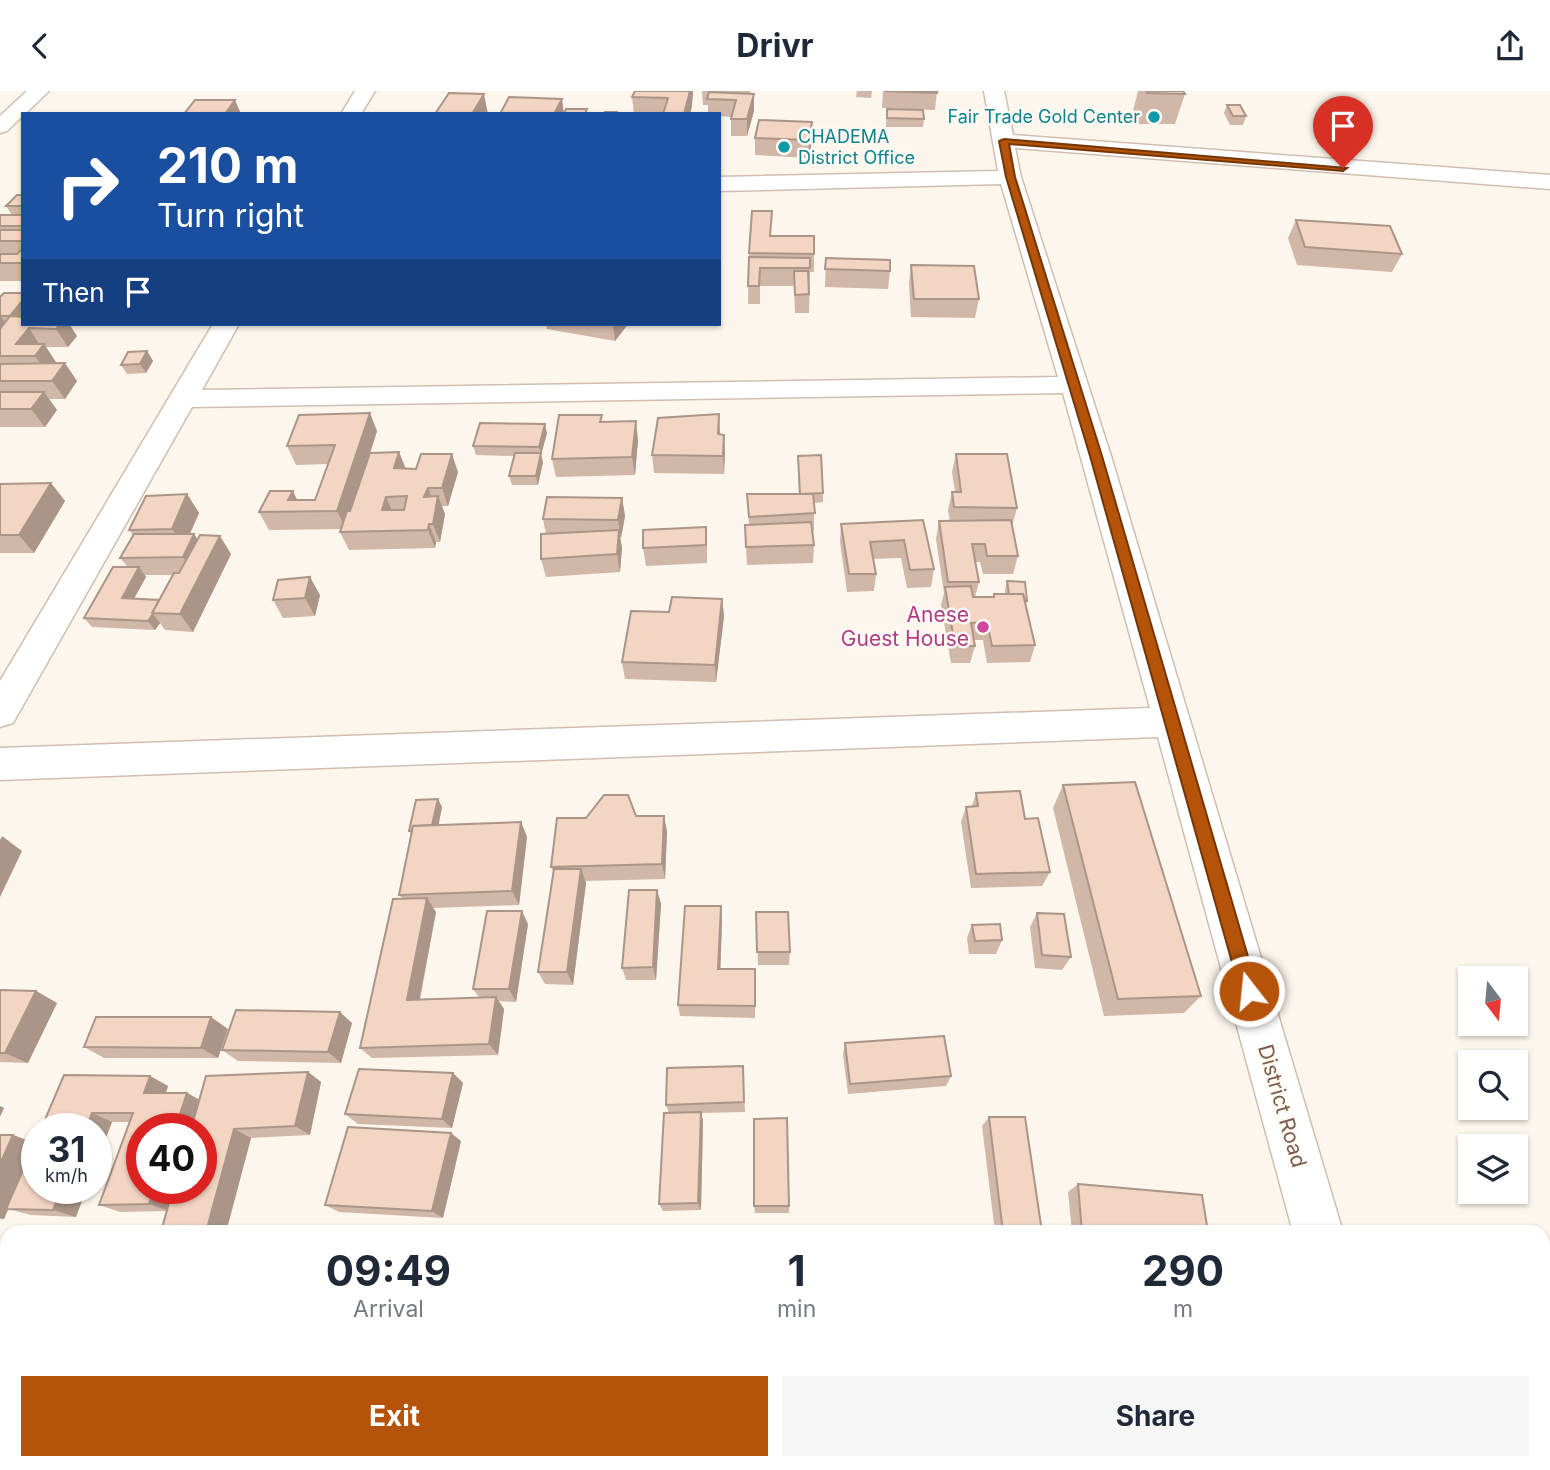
<!DOCTYPE html>
<style>
:root{--surface:#fff;--page:#f6f6f7;--text:#1f2937;--muted:#747a83;--accent:#b45309}
body{margin:0;font-family:Inter,sans-serif;background:var(--page);color:var(--text);height:100vh;display:flex;flex-direction:column;font-size:26px;white-space:nowrap}
*{box-sizing:border-box;margin:0}
p{font-size:23px;color:var(--muted)}
.icon{flex:none;width:38px;height:38px;fill:none;stroke:currentColor;stroke-width:2;stroke-linecap:round;stroke-linejoin:round}
.map{position:relative;flex:1;overflow:hidden}
.sheet{position:absolute;left:0px;top:1134px;width:1550px;height:245px;display:flex;flex-direction:column;background:var(--surface);border-radius:21px 21px 0 0;box-shadow:0 2px 5px #0004}
.sheet>*{flex:none}
.banner{position:absolute;left:21px;top:21px;width:700px;height:214px;border-radius:0px;box-shadow:0 2px 5px #0004;background:#1a4fa0;color:#fff;overflow:hidden}
.needle{width:46px;rotate:164deg}
.tools{position:absolute;left:1458px;top:875px;display:grid;gap:14px}
.tools a{display:grid;place-items:center;width:70px;height:70px;border-radius:0px;background:var(--surface);box-shadow:0 2px 5px #0004;font-size:35px}
.speed{position:absolute;left:21px;top:1022px;display:flex;gap:14px;font-size:35px;font-weight:700;text-align:center}
.speed>*{display:grid;place-content:center;width:91px;height:91px;border-radius:50%;background:var(--surface);box-shadow:0 2px 5px #0004;line-height:1}
.speed small{font-size:18px;font-weight:400}
.speed .limit{border:10px solid #d22;background:#fff;color:#111}
.pin{position:absolute;display:grid;place-items:center;width:60px;height:60px;color:#fff;margin:-72px -30px;border-radius:50% 50% 50% 0;rotate:-45deg;box-shadow:0 0 7px #0007}
.pin .icon{rotate:45deg}
.me{position:absolute;width:77px;margin:-38px;rotate:344deg;stroke-linejoin:round;filter:drop-shadow(0 0 5px #0008)}
.turn{display:flex;align-items:center;gap:24px;height:147px;padding:0 21px;font-size:32px}
.turn .icon{width:91px;height:91px;stroke-width:2.5}
.turn b{display:block;font-size:49px;line-height:60px}
.then{display:flex;align-items:center;height:66px;padding:0 21px;background:#0003;gap:14px;font-size:26px}
.eta{display:flex;justify-content:space-evenly;align-items:center;height:119px;text-align:center}
.eta b{font-size:42px;font-weight:700;line-height:49px}
.primary-button{display:flex;gap:14px;margin-top:auto;padding:14px 21px}
.primary-button a{flex:1;height:80px;border-radius:0px;background:var(--accent);color:#fff;font-size:28px;font-weight:700;line-height:80px;text-align:center}
.primary-button a+a{background:var(--page);color:var(--text)}
header{display:flex;justify-content:space-between;align-items:center;height:91px;padding:0 21px;background:var(--surface);font-size:32px;font-weight:700}
.map>svg:first-child{display:block}
.lines{fill:none;stroke-linecap:round;stroke-linejoin:round}
.minor-casing{stroke:#d1beb0;stroke-width:3}
.minor{fill:#fff;fill-rule:evenodd}
.wall{fill:#d1b7a8;fill-rule:evenodd}
.shaded-wall{fill:#aa9588}
.building{fill:#f3d5c3;stroke:#aa9588;stroke-width:2;fill-rule:evenodd}
.route{fill:#b45309;stroke:#753606;stroke-width:2}
.culture-dot{fill:#0f9aa8;stroke:#fffaf3;stroke-width:2.5}
.hotel-dot{fill:#d1479c;stroke:#fffaf3;stroke-width:2.5}
.labels{text-anchor:middle;stroke-width:5;stroke-linejoin:round;paint-order:stroke}
.far-culture-label{font-size:18px;fill:#0d838f;stroke:#fffaf3;text-anchor:end}
.hotel-label{font-size:21px;fill:#b23c85;stroke:#fffaf3;text-anchor:end}
.street-label{font-size:21px;fill:#7a5c4d;stroke:#fffaf3}
</style>
<header><svg class="icon" aria-label="back" viewBox="0 0 24 24"><path d="M15 5l-7 7 7 7"/></svg>Drivr<svg class="icon" aria-label="share" viewBox="0 0 24 24"><path d="M12 15V3M7 8l5-5 5 5M5 13v7h14v-7"/></svg></header>
<div class="map">
<svg width="1550" height="1379" viewBox="0 0 1550 1379">
<rect width="100%" height="100%" fill="#fdf6ec"/>
<g class="lines">
<defs>
<g id="minor">
<polygon points="27,0 49,0 7,40 0,42 0,25"/>
<polygon points="355,0 375,0 361,23 341,23"/>
<polygon points="984,0 1004,0 1013,44 1550,84 1550,98 1015,57 1021,86 1111,365 1343,1141 1293,1141 1158,646 0,689 0,657 1150,617 1063,302 192,316 13,632 0,636 0,590 213,233 239,233 202,299 1058,286 1001,93 719,100 719,86 998,80"/>
<polygon points="522,1372 719,1372 716,1379 519,1379"/>
<polygon points="1342,1372 1400,1372 1401,1379 1343,1379"/>
</g>
</defs>
<use href="#minor" class="minor-casing"/>
<use href="#minor" class="minor"/>
</g>
<g class="wall">
<polygon points="702,0 750,0 754,20 747,45 731,45 731,26 719,25 719,23 708,23 708,14 703,14"/>
<polygon points="857,0 872,0 871,7 856,6"/>
<polygon points="883,0 937,0 935,19 882,17"/>
<polygon points="1138,0 1183,0 1185,3 1175,33 1139,33 1133,20"/>
<polygon points="693,3 690,23 634,23 632,6"/>
<polygon points="1227,14 1246,25 1243,34 1230,34 1224,22"/>
<polygon points="887,18 924,28 923,36 886,36"/>
<polygon points="812,31 812,49 809,67 755,64 755,47"/>
<polygon points="23,104 23,190 0,190 0,124 12,124 6,115"/>
<polygon points="1296,129 1402,163 1392,181 1297,174 1288,147"/>
<polygon points="771,145 814,145 814,181 810,181 809,222 795,222 794,195 760,195 760,213 748,213 749,162"/>
<polygon points="826,167 890,180 888,198 825,196"/>
<polygon points="911,174 979,208 975,227 911,226 909,192"/>
<polygon points="0,206 23,233 69,233 77,245 68,256 46,256 56,272 77,290 65,308 49,308 57,319 45,336 0,336"/>
<polygon points="83,233 106,233 105,235 84,235"/>
<polygon points="546,233 628,233 615,250 547,238"/>
<polygon points="147,260 153,270 146,282 127,283 121,274"/>
<polygon points="603,331 638,349 635,384 556,386 552,368"/>
<polygon points="377,340 370,362 399,361 406,378 458,381 448,415 442,415 445,423 440,451 436,451 435,457 349,459 340,441 341,438 269,439 259,421 297,409 315,409 328,373 296,374 287,355"/>
<polygon points="547,342 541,364 543,371 538,394 512,394 509,385 514,365 476,364 473,355"/>
<polygon points="724,344 725,362 724,383 654,382 652,364"/>
<polygon points="956,363 1017,417 1012,435 1018,465 1013,483 983,483 980,471 975,471 979,491 975,506 993,506 994,503 1005,503 1005,499 1007,490 1027,510 1026,513 1035,554 1030,571 987,572 983,549 974,549 975,555 970,572 951,572 941,514 944,502 936,448 939,430 950,430 948,419 952,401 955,401 952,381"/>
<polygon points="798,365 823,402 823,411 814,412 814,440 812,440 814,454 813,472 747,474 745,434 749,434 747,403 799,403"/>
<polygon points="51,392 65,410 34,462 0,462 0,393"/>
<path d="M187,403l12,19 -9,21 8,5 33,15 -38,78 -28,-2 -5,-7 -5,7 -63,-3 -8,-9 44,-51 -8,-9 13,-23 -4,-5zM145,484h27l-13,25 -25,-1 12,-22z"/>
<polygon points="622,407 625,425 621,447 620,447 622,457 620,481 546,486 541,468 546,443 543,428"/>
<polygon points="923,429 934,478 931,496 907,497 901,467 873,468 876,483 874,500 847,501 840,451 841,433"/>
<polygon points="707,454 707,472 646,475 643,457"/>
<polygon points="320,504 315,525 283,527 273,509"/>
<polygon points="722,508 724,525 716,591 625,588 622,571 669,521"/>
<polygon points="1063,694 1201,905 1184,922 1104,925 1053,717"/>
<polygon points="976,702 1025,728 1050,781 1042,795 971,797 961,731 966,716 972,715"/>
<polygon points="442,716 438,734 521,731 527,746 519,814 433,817 436,821 420,909 479,906 473,898 528,833 516,911 499,910 504,918 498,964 372,967 360,957 402,807 399,804 411,743 409,740"/>
<polygon points="636,725 667,740 665,788 585,790 586,792 573,894 545,893 538,881 554,782 551,776"/>
<polygon points="657,799 661,813 656,889 626,889 622,877"/>
<polygon points="756,821 790,861 789,874 758,874"/>
<polygon points="1037,822 1071,866 1062,879 1035,877 1030,836"/>
<polygon points="722,829 720,878 755,878 755,927 680,925 678,914"/>
<polygon points="972,834 1002,849 996,863 969,863 967,847"/>
<polygon points="0,899 36,900 57,912 28,972 0,971"/>
<polygon points="352,932 341,972 238,970 222,959"/>
<polygon points="228,938 218,967 104,967 84,956"/>
<polygon points="845,952 951,985 946,995 848,1003 843,963"/>
<polygon points="743,975 745,1021 701,1022 703,1030 701,1119 663,1120 659,1113 669,1022 666,1014"/>
<polygon points="308,981 321,991 310,1044 251,1047 226,1141 161,1141 167,1120 120,1121 99,1114 129,1031 112,1031 96,1073 96,1038 41,1038 150,985 168,995 166,1002 187,1002 199,1009"/>
<polygon points="453,982 463,992 452,1037 358,1033 345,1023"/>
<polygon points="989,1026 1042,1141 995,1141 982,1035"/>
<polygon points="451,1042 461,1050 443,1127 339,1121 325,1114"/>
<polygon points="0,1044 13,1044 35,1052 76,1126 31,1124 8,1118 4,1128 0,1128"/>
<polygon points="1078,1093 1208,1141 1072,1141 1068,1101"/>
<polygon points="754,1115 789,1115 789,1122 755,1122"/>
</g>
<g class="shaded-wall">
<polygon points="689,0 693,0 692,15 690,23 684,23"/>
<polygon points="484,3 488,23 472,23"/>
<polygon points="754,3 754,20 747,45 747,28"/>
<polygon points="562,8 564,23 554,23"/>
<polygon points="235,9 241,23 225,23"/>
<polygon points="812,31 812,49 809,67 809,49"/>
<polygon points="23,209 23,226 10,225"/>
<polygon points="0,224 13,242 0,259"/>
<polygon points="60,233 69,233 77,245 68,256 56,238"/>
<polygon points="613,233 628,233 615,250"/>
<polygon points="29,237 41,256 16,253"/>
<polygon points="44,253 56,271 48,283 35,265"/>
<polygon points="147,260 153,270 146,282 140,273"/>
<polygon points="65,272 77,290 65,308 52,290"/>
<polygon points="44,301 57,319 45,336 31,318"/>
<polygon points="370,322 377,340 346,438 337,420"/>
<polygon points="719,323 720,342 719,362 718,343"/>
<polygon points="636,330 638,349 635,384 632,366"/>
<polygon points="545,333 547,342 541,364 543,371 538,394 536,385 541,363 539,356"/>
<polygon points="724,344 725,362 724,383 723,365"/>
<polygon points="399,361 406,379 394,377"/>
<polygon points="452,363 458,381 448,415 442,397"/>
<polygon points="51,392 65,410 34,462 19,444"/>
<polygon points="428,397 435,415 424,406"/>
<polygon points="293,400 302,419 288,409"/>
<polygon points="187,403 199,422 184,456 172,438"/>
<polygon points="438,405 445,423 440,451 433,433"/>
<polygon points="386,406 394,424 382,419"/>
<polygon points="622,407 625,425 621,447 618,429"/>
<polygon points="429,433 436,451 435,457 428,439"/>
<polygon points="619,439 622,457 620,481 617,463"/>
<polygon points="194,443 206,461 195,484 183,466"/>
<polygon points="220,445 231,463 193,541 180,523"/>
<polygon points="139,476 146,486 129,516 122,507"/>
<polygon points="310,486 320,504 315,525 305,507"/>
<polygon points="722,508 724,525 716,591 715,574"/>
<polygon points="153,523 160,532 155,539 148,530"/>
<polygon points="438,708 442,716 436,748 431,740"/>
<polygon points="664,725 667,740 665,788 662,773"/>
<polygon points="521,731 527,746 519,814 512,800"/>
<polygon points="2,745 22,760 0,806 0,749"/>
<polygon points="581,778 586,792 573,894 567,881"/>
<polygon points="657,799 661,813 656,889 653,876"/>
<polygon points="427,807 436,821 417,921 407,909"/>
<polygon points="721,815 722,829 720,890 718,878"/>
<polygon points="522,820 528,833 516,911 509,898"/>
<polygon points="36,900 57,912 28,972 5,962"/>
<polygon points="496,906 504,918 498,964 489,953"/>
<polygon points="340,921 352,932 341,972 328,961"/>
<polygon points="211,926 228,938 218,967 201,957"/>
<polygon points="308,981 321,991 310,1044 295,1035"/>
<polygon points="453,982 463,992 452,1037 442,1028"/>
<polygon points="150,985 168,995 162,1012 144,1002"/>
<polygon points="187,1002 205,1012 196,1038 175,1038"/>
<polygon points="0,1015 4,1017 0,1026"/>
<polygon points="701,1021 703,1030 701,1119 698,1112"/>
<polygon points="92,1022 112,1031 96,1073 96,1038 86,1038"/>
<polygon points="234,1038 251,1047 226,1141 206,1141"/>
<polygon points="451,1042 461,1050 443,1127 432,1120"/>
<polygon points="13,1044 36,1053 4,1128 0,1127 0,1073"/>
<polygon points="61,1097 87,1097 76,1126 53,1119"/>
<polygon points="154,1097 176,1097 169,1120 149,1113"/>
</g>
<g class="building">
<polygon points="635,0 690,0 684,23 663,23 668,7 632,6"/>
<polygon points="884,0 937,0 937,2"/>
<polygon points="1146,0 1183,0 1185,3 1147,2"/>
<polygon points="709,1 754,3 747,28 731,28 736,9 707,8"/>
<polygon points="449,2 484,3 472,23 435,23"/>
<polygon points="509,6 562,8 554,23 500,23"/>
<polygon points="195,9 235,9 225,23 184,23"/>
<polygon points="1227,14 1240,14 1246,25 1233,25"/>
<polygon points="566,18 587,18 585,23 564,23"/>
<polygon points="887,18 923,19 924,28 887,27"/>
<polygon points="605,21 617,21 617,23 604,23"/>
<polygon points="759,29 812,31 809,49 755,47"/>
<polygon points="17,104 23,104 23,115 6,115"/>
<polygon points="752,120 772,120 770,145 814,145 814,163 749,162"/>
<rect x="0" y="124" width="23" height="11"/>
<polygon points="1296,129 1390,135 1402,163 1305,156"/>
<rect x="0" y="139" width="23" height="11"/>
<polygon points="23,157 23,172 0,172 0,163 17,163"/>
<polygon points="749,166 810,167 810,177 760,177 759,195 748,195"/>
<polygon points="826,167 890,169 890,180 825,178"/>
<polygon points="911,174 974,175 979,208 914,208"/>
<polygon points="794,180 808,180 809,203 795,204"/>
<polygon points="4,202 23,202 23,209 10,225 1,225 0,224 0,206"/>
<polygon points="10,225 23,226 23,233 60,233 56,238 29,237 16,253 44,253 35,265 0,265 0,238"/>
<polygon points="147,260 140,273 121,274 128,261"/>
<polygon points="65,272 52,290 0,290 0,273"/>
<polygon points="0,301 44,301 31,318 0,318"/>
<polygon points="370,322 337,420 259,421 270,400 293,400 288,409 315,409 335,354 287,355 299,324"/>
<polygon points="719,323 718,343 724,344 723,365 652,364 658,327"/>
<polygon points="559,324 602,324 600,331 636,330 632,366 552,368"/>
<polygon points="480,332 545,333 539,356 473,355"/>
<path d="M399,361l-5,16 22,1 5,-15h31l-10,34h-14l-4,9 14,-1 -5,28h-4l-1,6 -88,2 7,-21h3l20,-58zM407,405l-3,14h-22l4,-13z"/>
<polygon points="515,362 541,362 536,385 509,385"/>
<polygon points="956,363 1007,363 1017,417 954,416 952,401 961,401"/>
<polygon points="821,364 823,402 800,403 798,365"/>
<polygon points="51,392 19,444 0,444 0,393"/>
<polygon points="187,403 172,438 129,439 146,405"/>
<polygon points="747,403 813,403 815,422 749,426"/>
<polygon points="547,406 622,407 618,429 543,428"/>
<polygon points="923,429 934,478 910,479 904,449 870,451 876,483 849,483 841,433"/>
<polygon points="1011,429 1018,465 987,465 985,453 972,453 979,491 948,491 939,430"/>
<polygon points="811,431 814,454 746,456 745,434"/>
<polygon points="706,436 706,454 643,457 643,439"/>
<polygon points="619,439 617,463 541,468 541,443"/>
<polygon points="134,443 194,443 183,466 120,467"/>
<polygon points="200,444 220,445 180,523 152,522 174,482 179,482"/>
<polygon points="113,476 139,476 122,507 159,509 152,522 153,523 148,530 84,527"/>
<polygon points="310,486 305,507 273,509 278,489"/>
<polygon points="1007,490 1025,491 1027,510 1025,510 1023,503 1009,503"/>
<polygon points="971,495 973,506 994,506 994,503 1023,503 1035,554 992,555 987,531 971,532 975,555 955,555 945,496"/>
<polygon points="672,506 722,508 715,574 622,571 631,520 669,521"/>
<polygon points="1135,691 1201,905 1118,908 1063,694"/>
<polygon points="1020,700 1025,728 1038,727 1050,781 976,783 966,716 978,715 976,702"/>
<polygon points="604,704 628,704 636,725 664,725 662,773 551,776 557,727 586,727"/>
<polygon points="438,708 432,734 413,735 412,740 409,740 416,709"/>
<polygon points="521,731 512,800 399,804 413,735"/>
<polygon points="554,778 581,778 567,881 538,881"/>
<polygon points="629,799 657,799 653,876 622,877"/>
<polygon points="427,807 407,909 496,906 489,953 360,957 393,808"/>
<polygon points="685,815 721,815 718,878 755,878 755,915 678,914"/>
<polygon points="487,820 522,820 509,898 473,898"/>
<polygon points="756,821 788,821 790,861 757,861"/>
<polygon points="1037,822 1064,823 1071,866 1042,864"/>
<polygon points="1000,833 1002,849 975,850 972,834"/>
<polygon points="0,899 36,900 5,962 0,962"/>
<polygon points="236,919 340,921 328,961 222,959"/>
<polygon points="96,926 211,926 201,957 84,956"/>
<polygon points="944,945 951,985 850,993 845,952"/>
<polygon points="743,975 744,1011 666,1014 667,977"/>
<polygon points="359,978 453,982 442,1028 345,1023"/>
<polygon points="308,981 295,1035 234,1038 206,1141 161,1141 173,1097 201,1097 201,1038 191,1038 206,985"/>
<polygon points="64,984 150,985 144,1002 187,1002 175,1038 142,1038 142,1097 154,1097 149,1113 99,1114 133,1022 92,1022 86,1038 41,1038"/>
<polygon points="701,1021 698,1112 659,1113 664,1022"/>
<polygon points="989,1026 1025,1026 1042,1141 1003,1141"/>
<polygon points="787,1027 789,1115 754,1115 754,1028"/>
<polygon points="348,1036 451,1042 432,1120 325,1114"/>
<polygon points="0,1044 13,1044 0,1073"/>
<polygon points="37,1047 37,1097 61,1097 53,1119 6,1118"/>
<polygon points="1078,1093 1202,1104 1208,1141 1082,1141"/>
</g>
<polygon class="route" points="1004,48 1347,77 1343,80 1009,53 1015,86 1102,365 1258,900 1255,906 1249,908 1243,906 1240,900 1090,365 1006,86 999,50"/>
<g class="culture-dot">
<circle cx="1154" cy="26" r="7"/>
<circle cx="784" cy="56" r="7"/>
</g>
<circle class="hotel-dot" cx="983" cy="536" r="7"/>
<g class="labels">
<g class="far-culture-label">
<text x="1140" y="32">Fair Trade Gold Center</text>
<text x="798" y="52" text-anchor="start">CHADEMA<tspan x="798" dy="21">District Office</tspan></text>
</g>
<g class="hotel-label">
<text x="969" y="531">Anese<tspan x="969" dy="24">Guest House</tspan></text>
</g>
<g class="street-label">
<text transform="translate(1282 1015) rotate(74)" y="7">District Road</text>
</g>
</g>
</svg>
<div class="tools">
<a><svg class="needle" viewBox="-14 -14 28 28"><path d="M0-13l5 13h-10z" fill="#e53935"/><path d="M0 13l5-13h-10z" fill="#747a83"/></svg></a>
<a><svg class="icon" aria-label="search" viewBox="0 0 24 24"><circle cx="10" cy="10" r="6"/><path d="M15 15l6 6"/></svg></a>
<a><svg class="icon" aria-label="layers" viewBox="0 0 24 24"><path d="M12 4l9 5-9 5-9-5zM3 14l9 5 9-5"/></svg></a>
</div>
<div class="speed"><div>31<small>km/h</small></div><div class="limit">40</div></div>
<div class="pin" style="left:1343px;top:77px;background:#d93025"><svg class="icon" aria-label="arrive" viewBox="0 0 24 24"><path d="M6 21V4h12l-3 4 3 4H6"/></svg></div>
<svg class="me" style="left:1249px;top:900px" viewBox="-20 -20 40 40"><circle r="17" fill="#b45309" stroke="#fff" stroke-width="3"/><path d="M0-11L8 9 0 5-8 9z" fill="#fff"/></svg>
<div class="banner">
<div class="turn"><svg class="icon" aria-label="right" viewBox="0 0 24 24"><path d="M7 20v-9h11M14 6l5 5-5 5"/></svg><div><b>210 m</b>Turn right</div></div>
<div class="then">Then<svg class="icon" aria-label="arrive" viewBox="0 0 24 24"><path d="M6 21V4h12l-3 4 3 4H6"/></svg></div>
</div>
<section class="sheet">
<div class="eta">
<div><b>09:49</b><p>Arrival</p></div>
<div><b>1</b><p>min</p></div>
<div><b>290</b><p>m</p></div>
</div>
<div class="primary-button"><a>Exit</a><a>Share</a></div>
</section>
</div>
